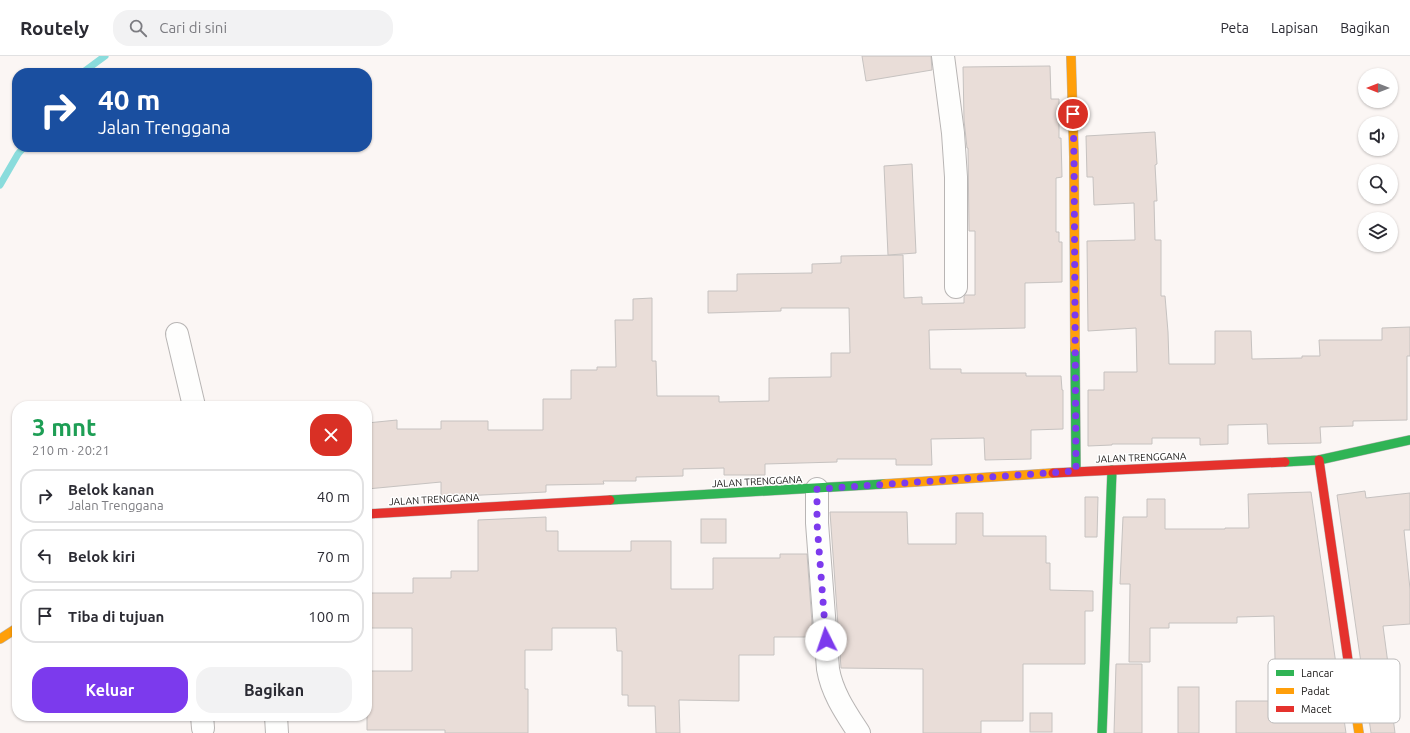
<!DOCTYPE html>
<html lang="id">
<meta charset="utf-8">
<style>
:root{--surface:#fff;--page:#f2f2f3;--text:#2b2b33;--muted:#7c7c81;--line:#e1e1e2;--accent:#7c3aed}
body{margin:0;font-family:Ubuntu,sans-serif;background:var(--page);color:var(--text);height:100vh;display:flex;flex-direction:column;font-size:15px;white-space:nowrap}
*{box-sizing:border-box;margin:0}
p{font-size:13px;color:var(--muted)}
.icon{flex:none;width:22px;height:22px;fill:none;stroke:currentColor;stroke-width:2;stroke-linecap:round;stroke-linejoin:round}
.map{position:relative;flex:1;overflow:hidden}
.drawer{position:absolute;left:12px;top:345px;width:360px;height:320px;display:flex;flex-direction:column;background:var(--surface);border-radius:16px;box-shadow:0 1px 3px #0004}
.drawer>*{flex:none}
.guide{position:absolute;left:12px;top:12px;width:360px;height:84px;border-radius:16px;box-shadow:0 1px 3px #0004;background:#1a4fa0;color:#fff;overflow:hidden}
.needle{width:26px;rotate:270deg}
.buttons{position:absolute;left:1358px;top:12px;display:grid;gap:8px}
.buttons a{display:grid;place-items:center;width:40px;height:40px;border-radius:50%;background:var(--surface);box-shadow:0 1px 3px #0004;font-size:20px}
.pin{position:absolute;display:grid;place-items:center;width:34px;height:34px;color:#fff;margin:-17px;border:2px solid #fff;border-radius:50%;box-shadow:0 1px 4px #0007}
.me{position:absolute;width:44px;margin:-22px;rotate:356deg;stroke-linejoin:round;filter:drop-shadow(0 0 3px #0008)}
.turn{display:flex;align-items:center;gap:14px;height:84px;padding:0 20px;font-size:18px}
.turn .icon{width:52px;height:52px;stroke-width:2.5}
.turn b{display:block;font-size:28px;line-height:34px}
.round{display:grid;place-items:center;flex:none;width:42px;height:42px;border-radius:16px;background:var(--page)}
.headline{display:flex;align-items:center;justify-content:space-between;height:68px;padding:0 20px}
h1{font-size:24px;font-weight:600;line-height:30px;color:#1e9e55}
.button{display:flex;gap:8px;margin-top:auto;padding:8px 20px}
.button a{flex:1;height:46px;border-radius:16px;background:var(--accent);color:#fff;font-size:16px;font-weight:600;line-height:46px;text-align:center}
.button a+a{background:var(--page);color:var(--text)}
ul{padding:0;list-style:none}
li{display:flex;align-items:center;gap:12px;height:54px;margin:0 8px 6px;padding:0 12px;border:2px solid var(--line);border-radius:16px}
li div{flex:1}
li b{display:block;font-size:15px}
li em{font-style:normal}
header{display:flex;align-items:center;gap:24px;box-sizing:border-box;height:56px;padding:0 20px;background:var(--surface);border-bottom:1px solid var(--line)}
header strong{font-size:19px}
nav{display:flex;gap:22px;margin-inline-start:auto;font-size:14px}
.search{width:280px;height:36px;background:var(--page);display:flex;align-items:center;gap:10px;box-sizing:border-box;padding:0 14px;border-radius:16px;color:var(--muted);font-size:15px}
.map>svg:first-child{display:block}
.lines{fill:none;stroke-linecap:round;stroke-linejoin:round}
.stream{stroke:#8adcdc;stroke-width:7}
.building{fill:#e9ddd8;stroke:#c6c2c0}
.street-casing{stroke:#b8b5b4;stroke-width:24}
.fast-casing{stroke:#b8b5b4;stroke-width:10}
.slow-casing{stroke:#b8b5b4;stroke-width:10}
.jam-casing{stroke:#b8b5b4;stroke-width:10}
.street{stroke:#fefefd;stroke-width:22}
.fast{stroke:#30b455;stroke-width:9}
.slow{stroke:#ff9f0a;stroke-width:9}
.jam{stroke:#e5322d;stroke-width:9}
.route{stroke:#7c3aed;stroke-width:7;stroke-dasharray:0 12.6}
.labels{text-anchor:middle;stroke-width:3;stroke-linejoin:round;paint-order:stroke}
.street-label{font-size:10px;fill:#1c1918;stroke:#fff}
.key{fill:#fff;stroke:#bbbaba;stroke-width:1}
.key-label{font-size:11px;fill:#1c1918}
</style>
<header>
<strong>Routely</strong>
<div class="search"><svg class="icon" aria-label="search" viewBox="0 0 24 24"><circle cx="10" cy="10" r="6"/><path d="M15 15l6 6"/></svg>Cari di sini</div>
<nav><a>Peta</a><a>Lapisan</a><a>Bagikan</a></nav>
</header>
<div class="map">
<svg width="1410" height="677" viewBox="0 0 1410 677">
<rect width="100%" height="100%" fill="#fbf6f4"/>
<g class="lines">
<g class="stream">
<polyline points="82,17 105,0"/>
<polyline points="0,129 18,98 24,91"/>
</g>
</g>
<g class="building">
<polygon points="862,0 931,0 932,14 866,25"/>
<polygon points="1050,10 1051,43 1059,43 1059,82 1061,82 1062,121 1056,122 1056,176 1059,176 1059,186 1062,186 1062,226 1025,227 1025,272 929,274 930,313 961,313 961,317 1026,317 1026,320 1061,320 1062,334 1063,334 1063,373 1031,374 1031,403 985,404 984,382 931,383 932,409 896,409 896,403 837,403 837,406 765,408 765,419 724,419 724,412 683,413 683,420 636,421 636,425 603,425 604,428 546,429 546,436 441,441 441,426 367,433 367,367 397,364 397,373 441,373 441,365 488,365 488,374 543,374 543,343 571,343 571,314 597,314 597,311 616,311 615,264 633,264 633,243 652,242 652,305 656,305 657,340 719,340 719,346 769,345 769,322 831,321 831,297 850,297 849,252 781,252 781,255 708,257 708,235 737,235 737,218 812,217 812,208 841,207 841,200 903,199 904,242 922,241 922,248 964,247 964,241 965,239 975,239 975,175 969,175 968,92 967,92 964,64 963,11"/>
<polygon points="1155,76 1157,108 1155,109 1157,145 1154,145 1155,184 1161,184 1161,240 1165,240 1168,276 1169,308 1215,308 1215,275 1251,275 1252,303 1302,302 1302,300 1320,300 1319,284 1382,284 1382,272 1410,271 1410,300 1407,300 1407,364 1353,365 1353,370 1320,371 1321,387 1268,388 1267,368 1228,369 1228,388 1200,389 1200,382 1152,382 1152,388 1112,388 1112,389 1088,390 1088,334 1104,334 1104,316 1137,316 1136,272 1088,275 1087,185 1135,184 1134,147 1094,149 1093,121 1087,121 1086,80"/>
<polygon points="912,108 916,197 888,199 884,110"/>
<polygon points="1365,435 1366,442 1410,437 1410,474 1404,474 1410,533 1410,568 1383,570 1392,638 1390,638 1395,677 1371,677 1337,439"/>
<polygon points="1311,436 1346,677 1236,677 1236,645 1276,645 1274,560 1237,561 1237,567 1169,567 1169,572 1150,572 1150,606 1129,606 1130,528 1120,528 1123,461 1147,461 1147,443 1165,443 1165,473 1225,473 1225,472 1249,472 1248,438"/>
<polygon points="1085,441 1098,441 1097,481 1085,481"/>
<polygon points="830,456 907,456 908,488 956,488 956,457 983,457 983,480 1046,480 1046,507 1050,507 1050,534 1093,535 1093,555 1085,555 1085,608 1023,608 1023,665 981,665 981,677 923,677 923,613 841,612"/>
<polygon points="546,461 546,475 558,475 558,495 631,495 631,485 671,485 671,533 713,533 713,502 780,502 780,498 807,498 813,581 774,581 774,599 739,599 739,645 679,644 680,677 656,677 655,650 628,650 628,639 622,639 622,595 617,595 616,572 552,572 552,594 525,594 525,633 528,633 528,677 445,677 445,674 367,674 367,615 412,615 412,572 367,572 367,537 413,537 413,522 451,522 451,515 478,515 478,464"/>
<rect x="701" y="463" width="25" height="24"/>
<polygon points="1116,608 1142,608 1142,677 1114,677"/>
<rect x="1178" y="631" width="21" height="46"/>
<rect x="1030" y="657" width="22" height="19"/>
</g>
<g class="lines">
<defs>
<g id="street">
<polyline points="943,0 953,77 956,121 956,231"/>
<polyline points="177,278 194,350"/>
<path d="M817,433v34l11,146c4,24 18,44 31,64"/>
<polyline points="202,660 203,672"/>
<polyline points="276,660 277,677"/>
</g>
<g id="fast">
<polyline points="1075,293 1076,415"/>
<polyline points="1285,406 1319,404 1410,384"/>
<polyline points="610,444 884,428"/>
<polyline points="1102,677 1112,414"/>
</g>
<g id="slow">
<polyline points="1071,0 1074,101 1075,293"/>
<polyline points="884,428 1053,417"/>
<polyline points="0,583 17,572"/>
<polyline points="1350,618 1359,677"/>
</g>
<g id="jam">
<polyline points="1319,404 1350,618"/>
<polyline points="1053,417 1285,406"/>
<polyline points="367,458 610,444"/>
</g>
</defs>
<use href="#street" class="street-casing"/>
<use href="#fast" class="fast-casing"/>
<use href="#slow" class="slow-casing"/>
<use href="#jam" class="jam-casing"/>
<use href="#street" class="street"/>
<use href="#fast" class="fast"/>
<use href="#slow" class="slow"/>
<use href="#jam" class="jam"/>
</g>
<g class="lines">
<polyline class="route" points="826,584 817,467 817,433 1076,415 1074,101 1073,58"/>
</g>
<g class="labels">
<g class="street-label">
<text transform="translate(1141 401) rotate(-2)" y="4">JALAN TRENGGANA</text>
<text transform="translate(757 425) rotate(-3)" y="4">JALAN TRENGGANA</text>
<text transform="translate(434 443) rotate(-3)" y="4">JALAN TRENGGANA</text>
</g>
</g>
<rect x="1268" y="603" width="132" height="64" rx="6" class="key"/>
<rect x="1276" y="614" width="18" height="6" fill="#30b455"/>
<rect x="1276" y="632" width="18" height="6" fill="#ff9f0a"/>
<rect x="1276" y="650" width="18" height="6" fill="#e5322d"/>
<g class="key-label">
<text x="1301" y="621">Lancar</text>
<text x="1301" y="639">Padat</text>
<text x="1301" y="657">Macet</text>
</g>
</svg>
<div class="buttons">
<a><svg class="needle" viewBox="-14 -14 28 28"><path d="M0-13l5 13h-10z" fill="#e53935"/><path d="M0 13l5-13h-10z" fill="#7c7c81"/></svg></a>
<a><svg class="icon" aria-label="sound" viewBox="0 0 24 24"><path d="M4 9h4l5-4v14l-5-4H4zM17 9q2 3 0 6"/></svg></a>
<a><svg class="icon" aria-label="search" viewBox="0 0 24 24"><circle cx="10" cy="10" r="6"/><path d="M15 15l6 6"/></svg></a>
<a><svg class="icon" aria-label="layers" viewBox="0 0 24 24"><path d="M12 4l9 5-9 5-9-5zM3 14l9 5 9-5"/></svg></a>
</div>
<div class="pin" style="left:1073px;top:58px;background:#d93025"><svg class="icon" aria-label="arrive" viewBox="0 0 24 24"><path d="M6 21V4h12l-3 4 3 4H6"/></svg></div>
<svg class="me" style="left:826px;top:584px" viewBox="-20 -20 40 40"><circle r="19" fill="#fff"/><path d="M0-13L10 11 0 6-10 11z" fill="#7c3aed"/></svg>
<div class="guide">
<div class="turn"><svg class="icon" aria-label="right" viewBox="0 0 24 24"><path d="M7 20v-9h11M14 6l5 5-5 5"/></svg><div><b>40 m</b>Jalan Trenggana</div></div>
</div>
<section class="drawer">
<div class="headline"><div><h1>3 mnt</h1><p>210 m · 20:21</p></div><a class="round" style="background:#d93025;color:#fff"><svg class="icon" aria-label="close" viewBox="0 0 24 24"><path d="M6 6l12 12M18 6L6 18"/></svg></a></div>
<ul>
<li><svg class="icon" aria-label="right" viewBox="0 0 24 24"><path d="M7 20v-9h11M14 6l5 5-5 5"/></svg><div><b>Belok kanan</b><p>Jalan Trenggana</p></div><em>40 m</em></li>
<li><svg class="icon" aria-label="left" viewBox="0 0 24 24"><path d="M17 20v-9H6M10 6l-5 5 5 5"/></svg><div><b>Belok kiri</b></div><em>70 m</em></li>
<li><svg class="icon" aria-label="arrive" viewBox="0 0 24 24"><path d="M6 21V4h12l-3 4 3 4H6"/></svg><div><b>Tiba di tujuan</b></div><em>100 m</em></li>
</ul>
<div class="button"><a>Keluar</a><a>Bagikan</a></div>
</section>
</div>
